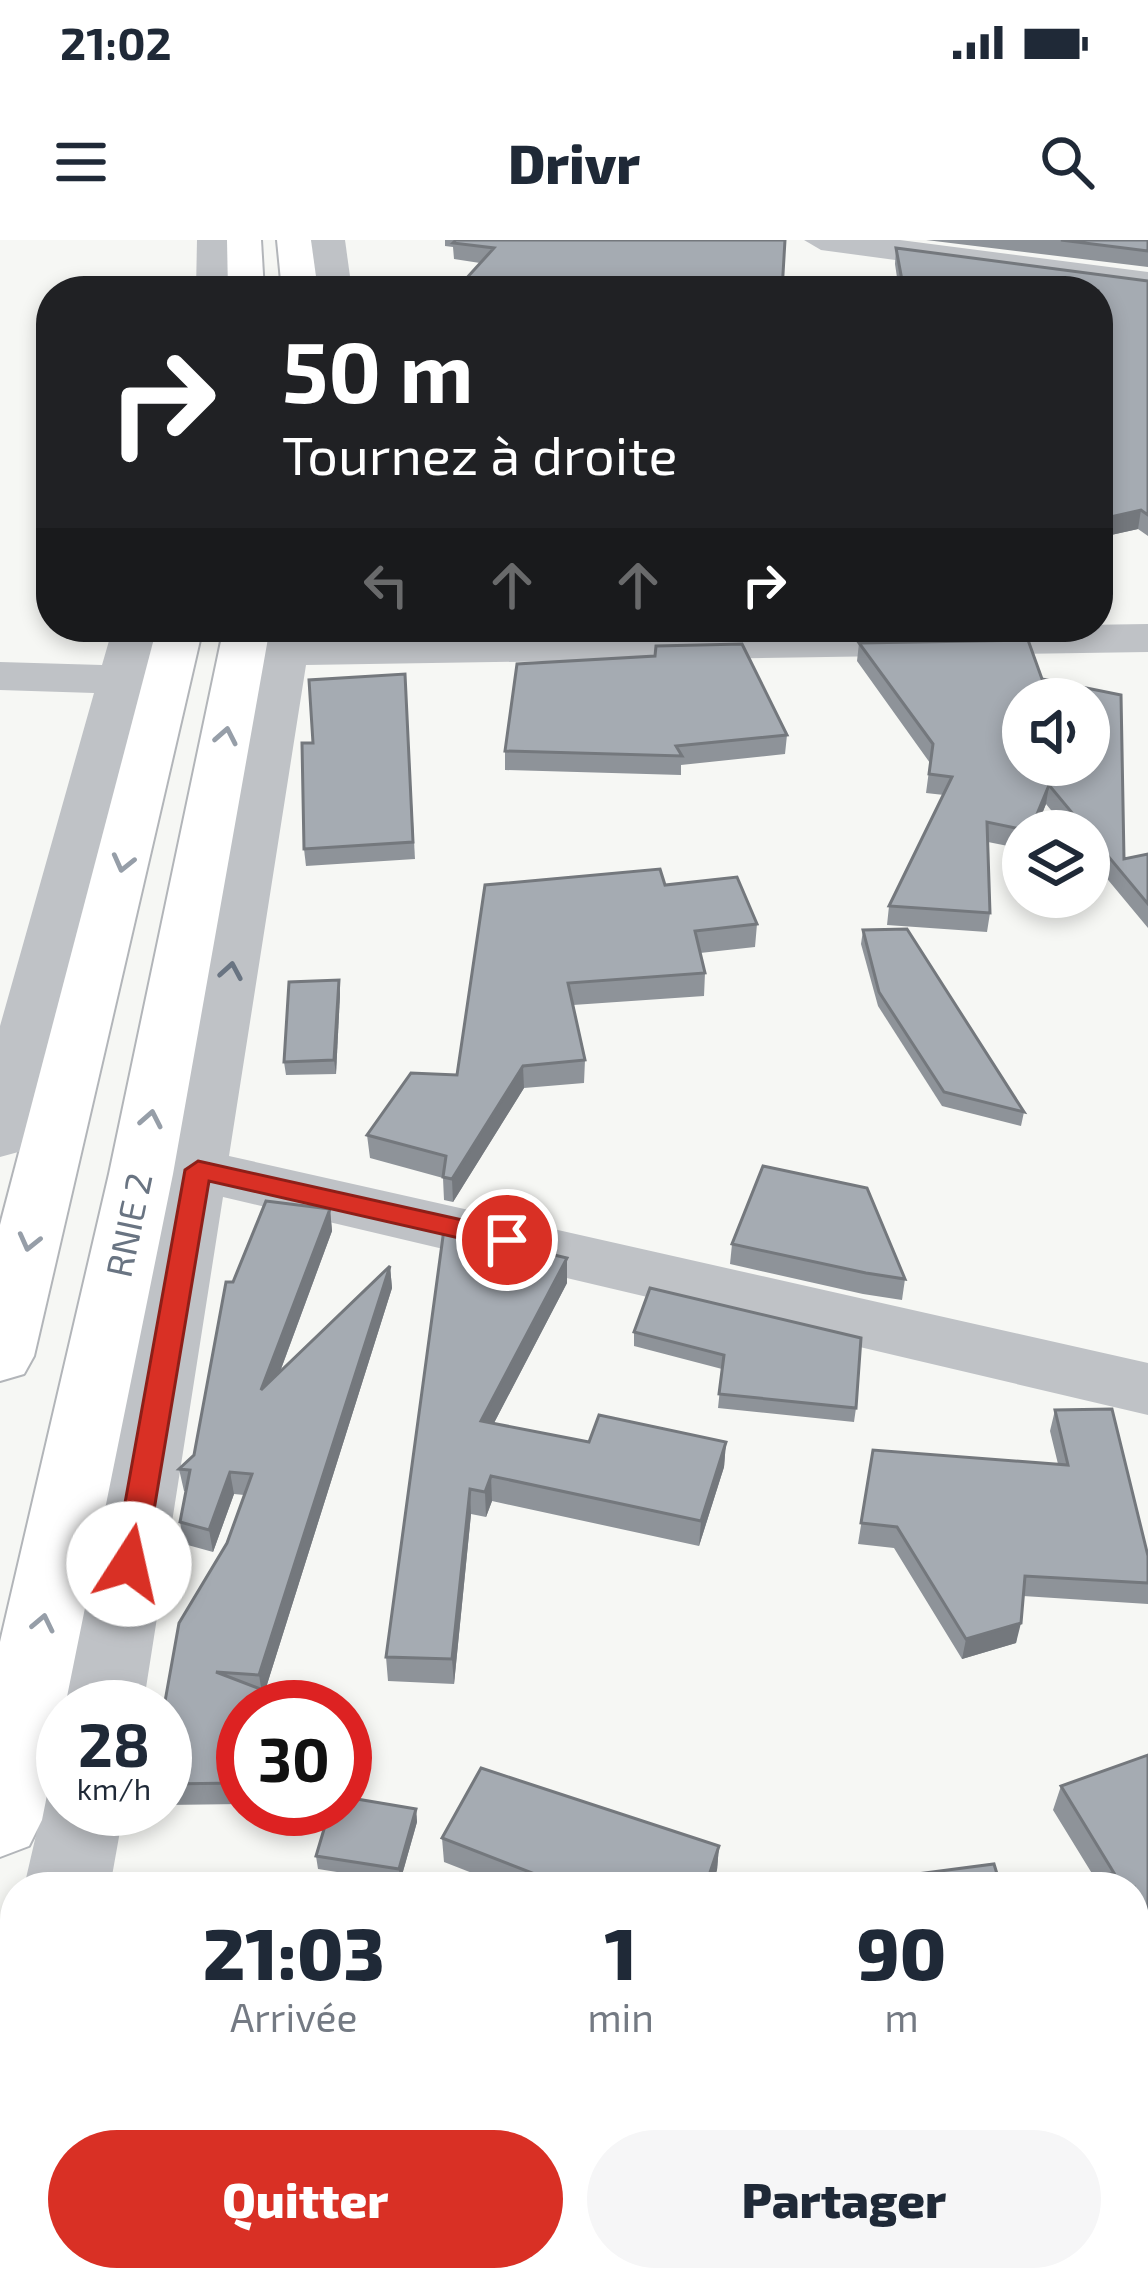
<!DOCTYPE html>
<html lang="fr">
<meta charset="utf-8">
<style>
:root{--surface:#fff;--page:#f6f6f7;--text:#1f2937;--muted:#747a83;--accent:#d93025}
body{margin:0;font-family:"Exo 2",sans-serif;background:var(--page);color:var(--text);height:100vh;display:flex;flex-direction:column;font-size:45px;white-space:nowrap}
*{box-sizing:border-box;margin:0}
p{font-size:39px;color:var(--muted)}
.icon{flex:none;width:66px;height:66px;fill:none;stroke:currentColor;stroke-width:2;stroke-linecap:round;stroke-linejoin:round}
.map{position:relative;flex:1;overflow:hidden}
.sheet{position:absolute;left:0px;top:1632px;width:1149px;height:420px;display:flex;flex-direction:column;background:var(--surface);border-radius:48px 48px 0 0;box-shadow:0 6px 18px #0003}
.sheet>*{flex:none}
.top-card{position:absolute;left:36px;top:36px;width:1077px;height:366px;border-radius:48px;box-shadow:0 6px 18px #0003;background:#202124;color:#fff;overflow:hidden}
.fabs{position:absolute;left:1002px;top:438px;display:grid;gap:24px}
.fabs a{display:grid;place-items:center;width:108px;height:108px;border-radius:50%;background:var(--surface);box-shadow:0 6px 18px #0003;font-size:60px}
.speed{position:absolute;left:36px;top:1440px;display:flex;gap:24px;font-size:60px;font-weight:700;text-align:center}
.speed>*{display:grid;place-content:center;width:156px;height:156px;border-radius:50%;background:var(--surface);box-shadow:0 6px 18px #0003;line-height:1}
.speed small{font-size:30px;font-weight:400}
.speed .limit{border:18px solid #d22;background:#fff;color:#111}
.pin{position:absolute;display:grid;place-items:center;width:102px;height:102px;color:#fff;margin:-51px;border:6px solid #fff;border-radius:50%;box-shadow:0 3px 12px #0007}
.me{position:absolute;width:132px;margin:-66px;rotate:10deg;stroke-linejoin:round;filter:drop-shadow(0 0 9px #0008)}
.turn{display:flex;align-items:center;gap:42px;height:252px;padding:0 48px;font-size:54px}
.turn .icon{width:156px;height:156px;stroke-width:2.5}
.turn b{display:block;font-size:84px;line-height:102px}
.lanes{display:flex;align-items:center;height:114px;padding:0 48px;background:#0003;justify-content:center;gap:60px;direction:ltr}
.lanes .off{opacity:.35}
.eta{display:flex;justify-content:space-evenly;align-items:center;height:204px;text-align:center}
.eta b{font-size:72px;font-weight:800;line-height:84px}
.button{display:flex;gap:24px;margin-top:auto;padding:24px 48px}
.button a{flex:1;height:138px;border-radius:72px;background:var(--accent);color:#fff;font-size:48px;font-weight:800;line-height:138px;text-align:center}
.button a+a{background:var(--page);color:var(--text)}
.status{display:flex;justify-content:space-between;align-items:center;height:84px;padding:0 60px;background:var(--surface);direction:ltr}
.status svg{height:33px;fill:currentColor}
header{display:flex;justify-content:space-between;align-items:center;height:156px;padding:0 48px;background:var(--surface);font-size:54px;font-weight:800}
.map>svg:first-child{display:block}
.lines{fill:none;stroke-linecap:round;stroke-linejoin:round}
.trunk-casing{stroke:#b2b5b9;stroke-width:4}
.minor{fill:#bfc2c6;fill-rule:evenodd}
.trunk{fill:#fff;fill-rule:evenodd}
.wall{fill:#8e9399}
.shaded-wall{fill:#74787d}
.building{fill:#a5abb2;stroke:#74787d;stroke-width:3;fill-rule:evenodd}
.oneway{stroke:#969ea8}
.oneway2{stroke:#697482}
.route{fill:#d93025;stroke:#8d1f18;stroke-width:3}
.labels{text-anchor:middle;stroke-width:12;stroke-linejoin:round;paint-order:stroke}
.street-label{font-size:36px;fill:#697482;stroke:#fff}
</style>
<div class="status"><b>21:02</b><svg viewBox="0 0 49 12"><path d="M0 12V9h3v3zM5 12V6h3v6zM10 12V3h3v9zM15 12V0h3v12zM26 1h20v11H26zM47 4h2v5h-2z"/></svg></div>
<header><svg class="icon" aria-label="menu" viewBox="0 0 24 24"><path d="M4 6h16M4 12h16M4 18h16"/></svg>Drivr<svg class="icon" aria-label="search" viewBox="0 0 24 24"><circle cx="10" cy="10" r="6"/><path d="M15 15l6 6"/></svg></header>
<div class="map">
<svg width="1148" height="2052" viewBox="0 0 1148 2052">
<rect width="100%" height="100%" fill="#f6f7f4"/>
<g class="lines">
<defs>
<g id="trunk">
<polygon points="227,0 261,0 264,51 228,51"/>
<polygon points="277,0 311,0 318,51 282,51"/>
<polygon points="157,387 203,387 34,1116 24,1134 0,1141 0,985"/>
<polygon points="224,387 270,387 173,934 42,1580 29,1606 0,1617 0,1402 109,934"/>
</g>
</defs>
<use href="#trunk" class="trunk-casing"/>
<g class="minor">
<polygon points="197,0 231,0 232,51 196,51"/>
<polygon points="311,0 345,0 352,51 316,51"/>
<polygon points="804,0 900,0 1148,32 1148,54 821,10"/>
<polygon points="1148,384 1148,412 306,425 229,916 1148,1123 1148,1175 223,957 143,1467 63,1467 266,387 312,387 311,397"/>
<polygon points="113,387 159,387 31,896 22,911 0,917 0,786 94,453 0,450 0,422 102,425"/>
<polygon points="63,1540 63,1569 124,1569 110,1647 24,1647 42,1569 54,1543"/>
<polygon points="15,1839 15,1995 0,2001 0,1845"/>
</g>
<use href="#trunk" class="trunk"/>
</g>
<g class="wall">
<polygon points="445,0 785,0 782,51 463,51 463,42 480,23 454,19 453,7 445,6"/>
<polygon points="926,0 1148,0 1148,27"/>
<polygon points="896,8 1148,41 1148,296 1138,289 1102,297 1098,293 1098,51 899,51 895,24"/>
<polygon points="537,387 665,387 550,389"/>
<polygon points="859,403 1042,439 1124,619 1148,614 1148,688 1089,617 1089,591 1068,591 1046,564 1035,591 1023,591 1023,609 988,602 990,673 987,692 887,685 889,666 944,555 926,553 930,523 857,421"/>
<polygon points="655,416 787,495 785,514 681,525 681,535 505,530 505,511"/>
<polygon points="405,434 415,619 306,626 304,609 313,503"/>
<polygon points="665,645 757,684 755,707 700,713 705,733 704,756 573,765 585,820 584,843 524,848 453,962 444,960 443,938 370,918 367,895 457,835"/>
<polygon points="863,690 1024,872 1021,886 942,866 878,766 861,704"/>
<polygon points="339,740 340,754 336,834 286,835 284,822"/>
<polygon points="330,969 332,991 280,1132 390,1026 392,1048 264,1454 266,1467 243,1467 243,1564 165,1565 165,1467 244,1255 234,1254 213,1312 184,1304 180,1282 186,1251 184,1251 179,1229 194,1215 233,1042"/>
<polygon points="732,1004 905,1039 902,1060 863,1054 730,1024"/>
<polygon points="567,1018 567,1043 494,1183 589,1202 726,1202 724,1227 699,1306 492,1261 486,1277 471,1274 454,1444 388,1441 386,1417"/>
<polygon points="650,1048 856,1168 854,1182 718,1168 722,1129 634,1106 634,1092"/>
<polygon points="1055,1170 1148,1316 1148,1364 1023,1356 1016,1403 962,1419 894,1308 858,1304 873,1210 1058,1224 1050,1191"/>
<polygon points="1148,1515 1148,2052 1132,2052 1129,2037 1134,2037 1134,1647 1096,1640 1053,1570 1061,1546"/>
<polygon points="416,1569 417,1582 400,1642 318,1629 316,1616"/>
<polygon points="442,1598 719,1606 717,1630 711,1647 508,1647 444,1622"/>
<polygon points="878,2037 958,2037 961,2052 879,2052"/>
</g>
<g class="shaded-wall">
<polygon points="1141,270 1138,289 1102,297 1106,278"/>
<polygon points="1049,545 1046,564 1035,591 1030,591"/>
<polygon points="339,740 340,754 336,834 334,820"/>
<polygon points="523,826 524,848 453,962 452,939"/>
<polygon points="330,969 332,991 265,1172 261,1150"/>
<polygon points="567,1018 567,1043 482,1206 481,1181"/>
<polygon points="390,1026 392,1048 264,1454 266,1467 258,1467 262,1453 259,1435"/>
<polygon points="726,1202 724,1227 699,1306 701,1281"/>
<polygon points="230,1232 234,1254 213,1312 209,1290"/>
<polygon points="491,1236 492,1261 486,1277 485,1252"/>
<polygon points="470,1249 471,1274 454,1444 452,1419"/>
<polygon points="1021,1383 1016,1403 962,1419 966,1399"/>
<polygon points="243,1526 243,1564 239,1543"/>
<polygon points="416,1569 417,1582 400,1642 399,1629"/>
<polygon points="719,1606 717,1630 711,1647 705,1647"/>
</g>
<g class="building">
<polygon points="456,0 785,0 782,51 530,51 532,50 463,42 494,8 453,3"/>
<polygon points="1061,0 1148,0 1148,11"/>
<polygon points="896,8 1148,41 1148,275 1141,270 1106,278 1098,272 1098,51 904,51"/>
<path d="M1028,400l14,39 79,16 3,164 24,-5v50l-99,-119 -19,46 -43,-9 3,91 -101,-7 63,-129 -23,-3 4,-30 -74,-101zM1023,459h66v66h-66z"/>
<polygon points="742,404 787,495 676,506 682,516 505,511 517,424 655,416 656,406"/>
<polygon points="405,434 413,602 304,609 302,503 313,503 309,440"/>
<polygon points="660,629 665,645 737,637 757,684 695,691 705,733 568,743 585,820 523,826 452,939 443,937 446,916 367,895 411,833 457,835 485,645"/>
<polygon points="907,689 1024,872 944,852 879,752 863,690"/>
<polygon points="339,740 334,820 284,822 289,742"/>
<polygon points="763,926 867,948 905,1039 866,1033 732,1004"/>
<polygon points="266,961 330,969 261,1150 390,1026 259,1435 216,1432 263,1450 258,1467 243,1467 243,1526 239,1543 165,1544 164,1467 179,1383 227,1303 252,1234 230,1232 209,1290 180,1282 190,1230 179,1229 194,1215 226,1042 233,1042"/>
<polygon points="444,989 567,1018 481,1181 589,1202 599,1175 726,1202 701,1281 491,1236 485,1252 470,1249 452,1419 386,1417"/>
<polygon points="650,1048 861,1098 856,1168 719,1154 724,1115 634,1092"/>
<polygon points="1112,1169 1148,1316 1148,1343 1025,1336 1021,1383 966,1399 897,1287 861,1283 873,1210 1068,1225 1055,1170"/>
<polygon points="1148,1515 1148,2052 1146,2052 1134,1994 1134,1647 1075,1647 1114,1633 1061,1546"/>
<polygon points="481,1528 719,1606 705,1647 568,1647 442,1598"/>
<polygon points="345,1557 416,1569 399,1629 316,1616 330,1569 345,1569"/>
<polygon points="994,1624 1001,1647 897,1647 894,1637"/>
<polygon points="885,2037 958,2037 961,2052 886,2052"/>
</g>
<defs><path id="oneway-chevron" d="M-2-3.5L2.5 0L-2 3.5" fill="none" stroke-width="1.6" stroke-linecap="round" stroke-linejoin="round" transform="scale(3)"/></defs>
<g class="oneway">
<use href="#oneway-chevron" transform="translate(226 496) rotate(-79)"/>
<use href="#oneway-chevron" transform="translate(123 623) rotate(104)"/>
<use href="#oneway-chevron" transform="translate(151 879) rotate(-79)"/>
<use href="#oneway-chevron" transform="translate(29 1002) rotate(104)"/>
<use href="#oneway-chevron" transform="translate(43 1383) rotate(-78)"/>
</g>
<use class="oneway2" href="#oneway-chevron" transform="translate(231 731) rotate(-80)"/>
<polygon class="route" points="198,921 507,990 521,1000 507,1009 209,941 145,1324 129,1337 114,1324 185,930"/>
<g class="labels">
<g class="street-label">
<text transform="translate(129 985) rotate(-78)" y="13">RNIE 2</text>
</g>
</g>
</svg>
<div class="fabs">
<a><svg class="icon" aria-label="sound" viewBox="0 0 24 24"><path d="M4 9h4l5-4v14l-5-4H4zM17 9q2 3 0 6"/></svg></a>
<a><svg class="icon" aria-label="layers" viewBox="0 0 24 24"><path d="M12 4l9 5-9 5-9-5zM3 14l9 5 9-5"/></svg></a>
</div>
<div class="speed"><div>28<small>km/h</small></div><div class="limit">30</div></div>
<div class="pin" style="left:507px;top:1000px;background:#d93025"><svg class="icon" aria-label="arrive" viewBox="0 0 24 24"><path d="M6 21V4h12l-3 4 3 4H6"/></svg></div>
<svg class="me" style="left:129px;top:1324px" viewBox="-20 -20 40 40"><circle r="19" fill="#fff"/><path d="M0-13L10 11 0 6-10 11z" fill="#d93025"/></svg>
<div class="top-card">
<div class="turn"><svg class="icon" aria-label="right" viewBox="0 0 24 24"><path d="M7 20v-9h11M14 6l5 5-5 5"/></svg><div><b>50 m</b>Tournez à droite</div></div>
<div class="lanes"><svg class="icon off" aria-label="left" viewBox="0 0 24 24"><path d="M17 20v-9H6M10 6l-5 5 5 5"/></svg><svg class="icon off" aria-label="ahead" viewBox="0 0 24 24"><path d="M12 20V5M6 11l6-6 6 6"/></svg><svg class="icon off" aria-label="ahead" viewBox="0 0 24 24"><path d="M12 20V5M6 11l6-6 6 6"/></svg><svg class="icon" aria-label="right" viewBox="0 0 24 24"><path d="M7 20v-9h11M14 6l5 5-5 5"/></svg></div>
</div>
<section class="sheet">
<div class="eta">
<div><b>21:03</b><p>Arrivée</p></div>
<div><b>1</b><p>min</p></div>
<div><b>90</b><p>m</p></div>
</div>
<div class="button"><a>Quitter</a><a>Partager</a></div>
</section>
</div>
